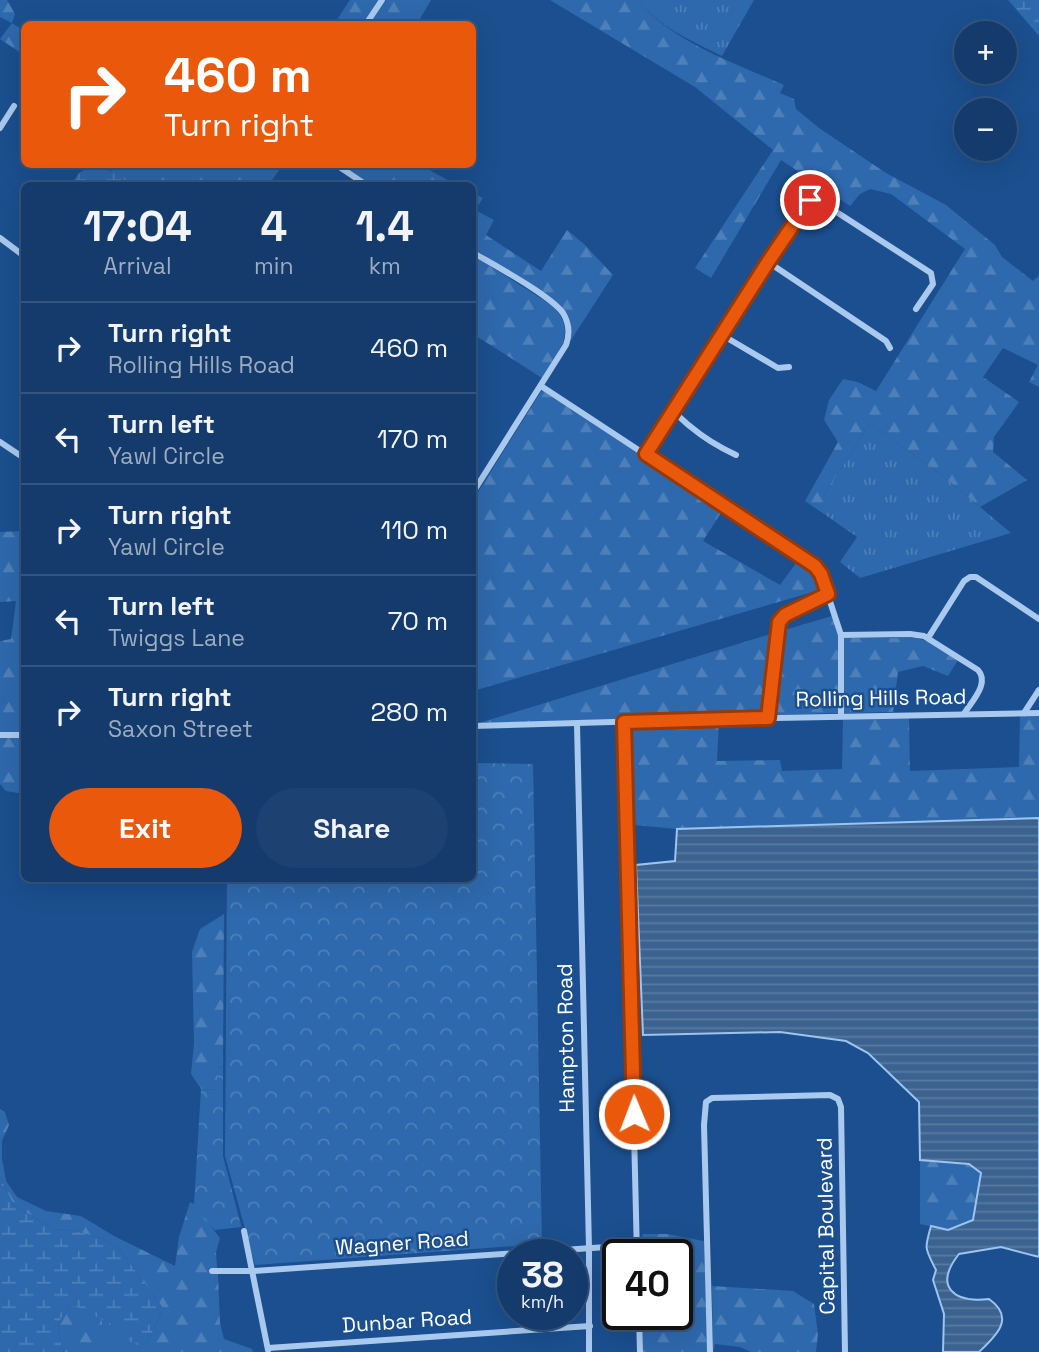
<!DOCTYPE html>
<meta charset="utf-8">
<style>
:root{--surface:#143b6b;--page:#1d4271;--text:#f1f3f6;--muted:#9dadc1;--line:#33557e;--accent:#ea580c}
body{margin:0;font-family:"Space Grotesk",sans-serif;background:var(--page);color:var(--text);height:100vh;display:flex;flex-direction:column;font-size:26px;white-space:nowrap}
*{box-sizing:border-box;margin:0}
p{font-size:23px;color:var(--muted)}
.icon{flex:none;width:38px;height:38px;fill:none;stroke:currentColor;stroke-width:2;stroke-linecap:round;stroke-linejoin:round}
.map{position:relative;flex:1;overflow:hidden}
.side{position:absolute;left:21px;top:182px;width:455px;height:700px;display:flex;flex-direction:column;background:var(--surface);border-radius:10px;box-shadow:0 7px 28px #0002,0 0 0 2px var(--line)}
.side>*{flex:none}
.top-card{position:absolute;left:21px;top:21px;width:455px;height:147px;border-radius:10px;box-shadow:0 7px 28px #0002,0 0 0 2px var(--line);background:#ea580c;color:#fff;overflow:hidden}
.buttons{position:absolute;left:954px;top:21px;display:grid;gap:14px}
.buttons a{display:grid;place-items:center;width:63px;height:63px;border-radius:50%;background:var(--surface);box-shadow:0 7px 28px #0002,0 0 0 2px var(--line);font-size:35px}
.speed{position:absolute;left:497px;top:1239px;display:flex;gap:14px;font-size:35px;font-weight:700;text-align:center}
.speed>*{display:grid;place-content:center;width:91px;height:91px;border-radius:50%;background:var(--surface);box-shadow:0 7px 28px #0002,0 0 0 2px var(--line);line-height:1}
.speed small{font-size:18px;font-weight:400}
.speed .limit{border:4px solid #111;border-radius:10px;background:#fff;color:#111}
.pin{position:absolute;display:grid;place-items:center;width:60px;height:60px;color:#fff;margin:-30px;border:4px solid #fff;border-radius:50%;box-shadow:0 2px 7px #0007}
.me{position:absolute;width:77px;margin:-38px;rotate:359deg;stroke-linejoin:round;filter:drop-shadow(0 0 5px #0008)}
.turn{display:flex;align-items:center;gap:24px;height:147px;padding:0 28px;font-size:32px}
.turn .icon{width:91px;height:91px;stroke-width:2.5}
.turn b{display:block;font-size:49px;line-height:60px}
.eta{display:flex;justify-content:space-evenly;align-items:center;height:119px;text-align:center}
.eta b{font-size:42px;font-weight:700;line-height:49px}
.action{display:flex;gap:14px;margin-top:auto;padding:14px 28px}
.action a{flex:1;height:80px;border-radius:42px;background:var(--accent);color:#fff;font-size:28px;font-weight:700;line-height:80px;text-align:center}
.action a+a{background:var(--page);color:var(--text)}
ul{padding:0;list-style:none}
li{display:flex;align-items:center;gap:21px;height:91px;padding:0 28px;border-top:2px solid var(--line)}
li div{flex:1}
li b{display:block;font-size:26px}
li em{font-style:normal}
.map>svg:first-child{display:block}
.grass{fill:url(#grass-tufts)}
.forest{fill:url(#forest-firs)}
.wetland{fill:url(#wetland-marsh)}
.park{fill:url(#park-crowns)}
.water{fill:url(#water-rules);stroke:#9cc4f0;stroke-width:2}
.lines{fill:none;stroke-linecap:round;stroke-linejoin:round}
.minor{stroke:#a9c9ee;stroke-width:6}
.route-casing{stroke:#983908;stroke-width:18}
.route{stroke:#ea580c;stroke-width:12}
.labels{text-anchor:middle;stroke-width:5;stroke-linejoin:round;paint-order:stroke}
.street-label{font-size:21px;fill:#fff;stroke:#1b4f8f}
</style>
<div class="map">
<svg width="1039" height="1352" viewBox="0 0 1039 1352">
<defs>
<pattern id="grass-tufts" width="24" height="20" patternUnits="userSpaceOnUse" patternTransform="scale(1.75)"><rect width="24" height="20" fill="#2e69ad"/><path d="M3 7l-1-3M5 7V3M7 7l1-3M15 17l-1-3M17 17v-4M19 17l1-3" fill="none" stroke="#4d80b9"/></pattern>
<pattern id="forest-firs" width="22" height="20" patternUnits="userSpaceOnUse" patternTransform="scale(1.75)"><rect width="22" height="20" fill="#2e69ad"/><path d="M5 1l3.5 6h-7zM16 11l3.5 6h-7z" fill="#4d80b9"/></pattern>
<pattern id="wetland-marsh" width="20" height="14" patternUnits="userSpaceOnUse" patternTransform="scale(1.75)"><rect width="20" height="14" fill="#2e69ad"/><path d="M1 5h8M5 5V1M11 12h8M15 12V8" fill="none" stroke="#4d80b9"/></pattern>
<pattern id="park-crowns" width="20" height="18" patternUnits="userSpaceOnUse" patternTransform="scale(1.75)"><rect width="20" height="18" fill="#2e69ad"/><path d="M2 6a3 3 0 1 1 6 0M12 15a3 3 0 1 1 6 0" fill="none" stroke="#4d80b9"/></pattern>
<pattern id="water-rules" width="6" height="5" patternUnits="userSpaceOnUse" patternTransform="scale(1.75)"><rect width="6" height="5" fill="#3c6290"/><path d="M0 2.5h6" fill="none" stroke="#597aa1"/></pattern>
</defs>
<rect width="100%" height="100%" fill="#1b4f8f"/>
<g class="grass">
<path d="M637,0h117l-32,56c-31,-15 -63,-30 -85,-56z"/>
<polygon points="870,423 943,476 1011,533 860,578 840,562 857,537 824,514 824,495"/>
<polygon points="102,1319 118,1327 147,1352 102,1352"/>
</g>
<g class="forest">
<polygon points="0,0 7,0 15,14 12,23 24,31 24,55 0,39 12,23 0,17"/>
<polygon points="350,0 378,0 362,24 334,24"/>
<polygon points="386,0 431,0 417,24 370,24"/>
<path d="M550,0h87c36,42 97,63 147,85l-4,8 14,6 2,10 23,19 67,45 60,32 49,40 7,12 31,24 6,-6v112l-10,-5 9,-17 -35,-17 -20,29 36,25 -25,35 -1,15 34,28 -47,27 -37,-31 -73,-53 -46,72v19l-19,-13 33,-59 -14,-22 5,-20 14,-21 15,3 18,9 89,-142 -74,-55 -21,-5 -10,5 -10,12 -69,-46 -70,118 -16,-10 78,-118 -78,-63z"/>
<polygon points="91,164 235,164 240,168 243,165 283,165 269,184 271,186 129,185 108,168 90,167"/>
<polygon points="340,165 421,165 456,185 373,185"/>
<polygon points="472,193 483,198 475,210 494,220 486,235 541,271 567,230 584,244 613,275 571,340 569,319 553,300 473,248"/>
<path d="M472,255l78,49c30,26 8,47 -8,74l-69,-44z"/>
<polygon points="542,390 724,508 703,541 780,585 799,559 813,568 823,589 473,691 473,500"/>
<polygon points="24,531 24,732 0,732 0,641 11,639 16,601 0,602 0,532"/>
<polygon points="832,616 838,635 838,713 772,715 781,631"/>
<polygon points="774,633 765,715 479,723"/>
<polygon points="844,638 917,638 929,642 958,660 948,676 923,666 898,672 893,712 844,713"/>
<polygon points="1020,716 1039,716 1039,818 677,829 633,825 633,727 628,725 719,722 717,761 780,760 782,771 842,769 843,719 909,718 910,771 1019,767"/>
<polygon points="0,738 24,738 24,794 6,791 0,784"/>
<polygon points="224,914 223,1069 218,1066 217,1090 201,1089 191,1074 194,1043 192,952 200,929"/>
<polygon points="0,1109 5,1112 9,1125 2,1141 2,1159 6,1181 17,1197 46,1211 81,1216 114,1236 175,1266 179,1237 190,1202 194,1204 220,1238 216,1252 217,1268 209,1268 209,1273 218,1274 220,1323 224,1339 252,1349 253,1352 147,1352 139,1347 148,1342 162,1311 162,1307 121,1251 104,1239 75,1231 55,1229 14,1206 0,1177"/>
<polygon points="920,1160 969,1164 981,1173 973,1220 948,1230 920,1224"/>
<polygon points="643,1234 667,1234 704,1241 707,1352 643,1352 642,1314 677,1314 677,1255 640,1255 640,1242"/>
<polygon points="712,1286 793,1291 814,1304 818,1334 816,1352 751,1352 740,1347 715,1344 713,1352"/>
<path d="M74,1305l28,14v33h-38c-8,-21 -10,-32 10,-47z"/>
</g>
<g class="wetland">
<polygon points="1008,0 1039,0 1039,36"/>
<path d="M90,167c16,1 30,5 39,18h-58l8,-12z"/>
<path d="M0,1177l14,29 41,23 20,2 29,8 17,12 41,56v4l-14,31 -9,5 -21,-20 -44,-21c-20,13 -18,25 -10,46h-64z"/>
</g>
<g class="park">
<polygon points="473,763 533,764 542,1244 255,1265 225,1156 227,879 472,878"/>
<polygon points="217,1066 223,1069 223,1156 242,1229 241,1227 215,1230 201,1216 194,1204 201,1089 217,1090"/>
</g>
<path class="water" d="M1039,818v439l-38,-10 -42,7c-26,33 -5,49 30,45 27,19 7,37 -10,53h-36l1,-38 -11,-34 3,-10c-11,-22 -12,-20 -5,-44l17,4 25,-10 8,-47 -12,-9 -49,-4 -1,-58 -51,-49 -22,-12 -66,-9 -137,3 -7,-170 39,-4 2,-32z"/>
<g class="lines">
<g class="minor">
<polyline points="366,24 382,0"/>
<polyline points="0,128 14,106"/>
<polyline points="335,164 368,186"/>
<polyline points="0,238 24,256"/>
<path d="M472,252c22,13 78,43 91,61 6,10 7,21 3,32l-94,149"/>
<polyline points="768,262 886,341 890,348"/>
<polyline points="722,335 778,368 789,367"/>
<polyline points="541,386 815,566 821,574 841,635 841,716"/>
<path d="M673,412c8,5 11,10 18,15 13,11 30,21 45,28"/>
<polyline points="0,442 24,458"/>
<polyline points="646,454 805,204 810,200 821,202 931,273 933,284 916,309"/>
<path d="M841,635l69,-1 14,2 54,34c12,13 -6,31 -14,44"/>
<polyline points="928,638 964,581 970,577 976,577 1039,619"/>
<polyline points="1024,713 1039,690"/>
<polyline points="768,718 779,622 785,615 828,595"/>
<polyline points="624,722 637,1255"/>
<polyline points="577,724 589,1248 589,1352"/>
<polyline points="472,726 716,719 1039,713"/>
<polyline points="0,735 24,735"/>
<polyline points="244,1231 268,1350"/>
<polyline points="212,1271 253,1271 636,1245"/>
<polyline points="639,1314 640,1352"/>
<polyline points="268,1348 590,1326"/>
<polyline points="710,1352 704,1125 706,1102 712,1098 830,1095 838,1099 841,1107 845,1352"/>
</g>
</g>
<g class="lines">
<defs>
<polyline id="route" points="634,1114 624,722 768,718 779,622 785,615 828,594 821,574 815,566 646,454 768,262 810,200"/>
</defs>
<use href="#route" class="route-casing"/>
<use href="#route" class="route"/>
</g>
<g class="labels">
<g class="street-label">
<text transform="translate(881 698) rotate(-1)" y="7">Rolling Hills Road</text>
<text transform="translate(566 1038) rotate(-91)" y="7">Hampton Road</text>
<text transform="translate(826 1226) rotate(-91)" y="7">Capital Boulevard</text>
<text transform="translate(402 1243) rotate(-4)" y="7">Wagner Road</text>
<text transform="translate(407 1321) rotate(-4)" y="7">Dunbar Road</text>
</g>
</g>
</svg>
<div class="buttons">
<a>+</a>
<a>−</a>
</div>
<div class="speed"><div>38<small>km/h</small></div><div class="limit">40</div></div>
<div class="pin" style="left:810px;top:200px;background:#d93025"><svg class="icon" aria-label="arrive" viewBox="0 0 24 24"><path d="M6 21V4h12l-3 4 3 4H6"/></svg></div>
<svg class="me" style="left:634px;top:1114px" viewBox="-20 -20 40 40"><circle r="17" fill="#ea580c" stroke="#fff" stroke-width="3"/><path d="M0-11L8 9 0 5-8 9z" fill="#fff"/></svg>
<div class="top-card">
<div class="turn"><svg class="icon" aria-label="right" viewBox="0 0 24 24"><path d="M7 20v-9h11M14 6l5 5-5 5"/></svg><div><b>460 m</b>Turn right</div></div>
</div>
<section class="side">
<div class="eta">
<div><b>17:04</b><p>Arrival</p></div>
<div><b>4</b><p>min</p></div>
<div><b>1.4</b><p>km</p></div>
</div>
<ul>
<li><svg class="icon" aria-label="right" viewBox="0 0 24 24"><path d="M7 20v-9h11M14 6l5 5-5 5"/></svg><div><b>Turn right</b><p>Rolling Hills Road</p></div><em>460 m</em></li>
<li><svg class="icon" aria-label="left" viewBox="0 0 24 24"><path d="M17 20v-9H6M10 6l-5 5 5 5"/></svg><div><b>Turn left</b><p>Yawl Circle</p></div><em>170 m</em></li>
<li><svg class="icon" aria-label="right" viewBox="0 0 24 24"><path d="M7 20v-9h11M14 6l5 5-5 5"/></svg><div><b>Turn right</b><p>Yawl Circle</p></div><em>110 m</em></li>
<li><svg class="icon" aria-label="left" viewBox="0 0 24 24"><path d="M17 20v-9H6M10 6l-5 5 5 5"/></svg><div><b>Turn left</b><p>Twiggs Lane</p></div><em>70 m</em></li>
<li><svg class="icon" aria-label="right" viewBox="0 0 24 24"><path d="M7 20v-9h11M14 6l5 5-5 5"/></svg><div><b>Turn right</b><p>Saxon Street</p></div><em>280 m</em></li>
</ul>
<div class="action"><a>Exit</a><a>Share</a></div>
</section>
</div>
